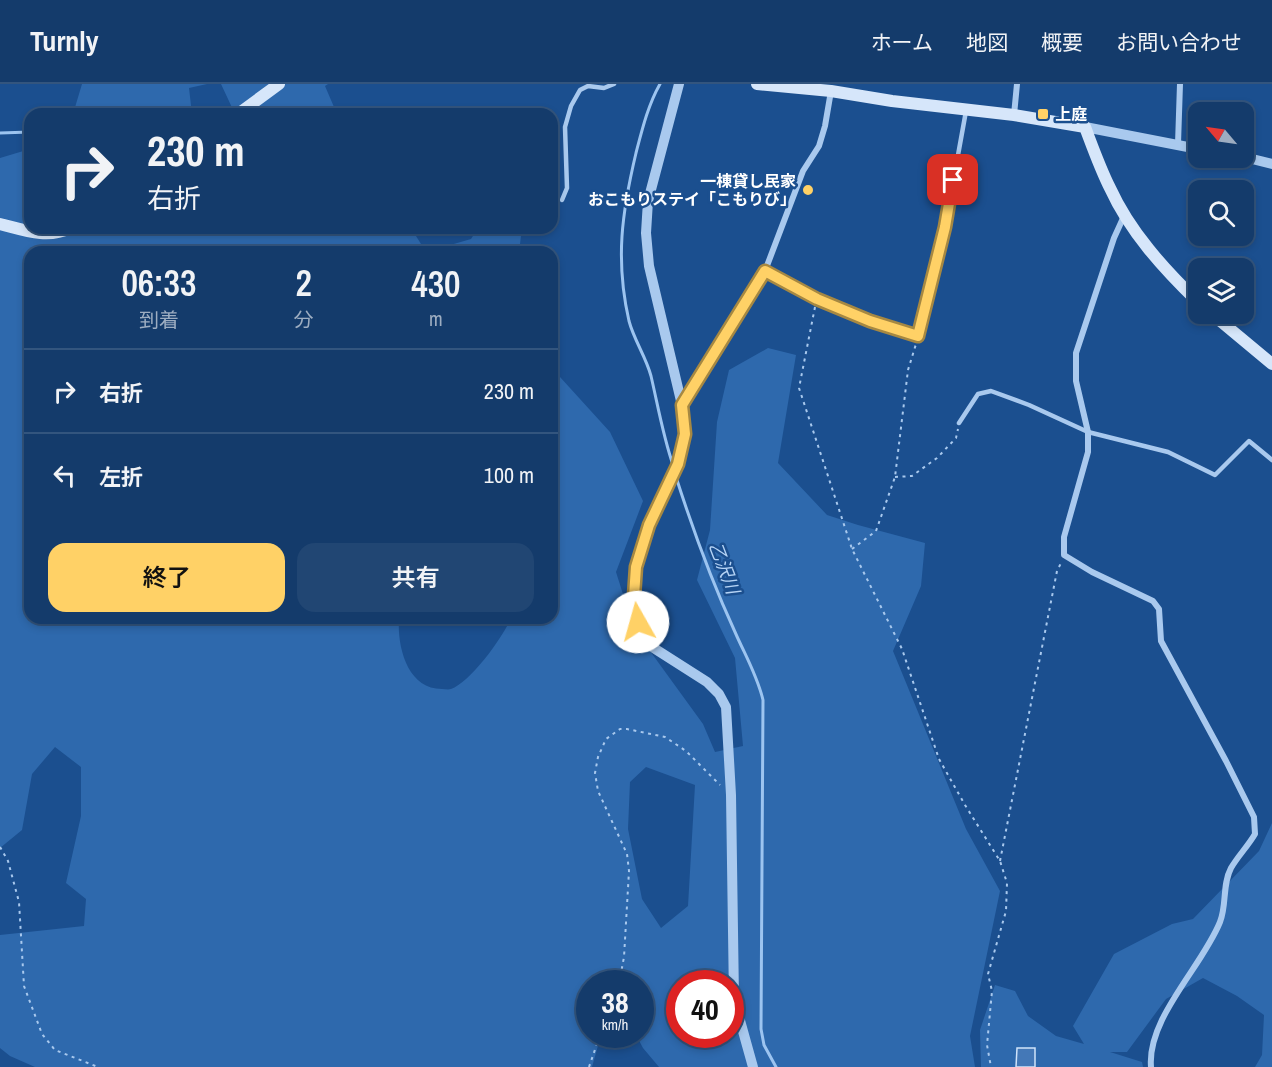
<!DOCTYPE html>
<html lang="ja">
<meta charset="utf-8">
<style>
:root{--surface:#143b6b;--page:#214673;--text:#f1f3f6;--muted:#9dadc1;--line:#33557e;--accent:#ffd166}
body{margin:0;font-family:"Archivo Narrow","Noto Sans JP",sans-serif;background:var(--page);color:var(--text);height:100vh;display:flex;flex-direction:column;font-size:22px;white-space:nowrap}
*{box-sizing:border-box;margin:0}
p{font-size:20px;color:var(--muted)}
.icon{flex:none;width:33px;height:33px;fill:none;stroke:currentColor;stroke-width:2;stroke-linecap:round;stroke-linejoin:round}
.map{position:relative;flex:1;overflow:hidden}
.drawer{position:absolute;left:24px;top:162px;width:534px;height:378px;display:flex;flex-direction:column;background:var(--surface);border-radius:18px;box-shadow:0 3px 9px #0003,0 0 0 2px var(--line)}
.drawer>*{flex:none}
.banner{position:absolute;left:24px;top:24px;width:534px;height:126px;border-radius:18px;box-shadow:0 3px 9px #0003,0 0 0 2px var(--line);background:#143b6b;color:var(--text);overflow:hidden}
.needle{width:39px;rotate:299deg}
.buttons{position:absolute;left:1188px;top:18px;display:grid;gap:12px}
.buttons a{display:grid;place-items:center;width:66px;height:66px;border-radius:12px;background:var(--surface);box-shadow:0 3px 9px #0003,0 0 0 2px var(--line);font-size:30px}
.speed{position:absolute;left:576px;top:886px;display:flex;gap:12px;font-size:30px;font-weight:700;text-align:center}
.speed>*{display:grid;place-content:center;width:78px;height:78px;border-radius:50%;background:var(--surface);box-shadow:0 3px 9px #0003,0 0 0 2px var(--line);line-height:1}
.speed small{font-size:15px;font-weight:400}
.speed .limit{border:9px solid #d22;background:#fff;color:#111}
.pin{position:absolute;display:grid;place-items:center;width:51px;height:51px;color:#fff;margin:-26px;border-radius:12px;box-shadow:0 3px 9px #0006}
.me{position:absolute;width:66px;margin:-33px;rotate:353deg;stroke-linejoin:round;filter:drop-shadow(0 0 4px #0008)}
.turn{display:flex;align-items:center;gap:21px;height:126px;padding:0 24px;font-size:27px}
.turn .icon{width:78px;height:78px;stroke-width:2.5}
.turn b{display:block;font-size:42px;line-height:51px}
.eta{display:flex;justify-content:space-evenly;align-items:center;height:102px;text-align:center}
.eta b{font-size:36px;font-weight:600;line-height:42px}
.primary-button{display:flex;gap:12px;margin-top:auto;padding:12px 24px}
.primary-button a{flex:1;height:69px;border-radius:18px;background:var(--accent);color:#111;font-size:24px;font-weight:600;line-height:69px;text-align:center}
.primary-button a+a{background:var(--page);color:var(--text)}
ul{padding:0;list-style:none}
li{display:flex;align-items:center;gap:18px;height:84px;padding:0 24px;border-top:2px solid var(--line)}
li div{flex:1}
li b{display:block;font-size:22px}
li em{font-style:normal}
header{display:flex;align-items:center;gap:36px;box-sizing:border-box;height:84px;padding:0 30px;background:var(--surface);border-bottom:2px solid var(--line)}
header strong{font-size:28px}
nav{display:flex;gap:33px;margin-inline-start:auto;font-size:21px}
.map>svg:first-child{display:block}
.green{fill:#2e69ad;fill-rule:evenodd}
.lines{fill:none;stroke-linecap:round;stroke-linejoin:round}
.stream{stroke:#9cc4f0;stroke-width:3}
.building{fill:#4478b7;stroke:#cfe3fa;stroke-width:1.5}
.path{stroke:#a9c9ee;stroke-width:2;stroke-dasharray:3 4.5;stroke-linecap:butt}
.service{stroke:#a9c9ee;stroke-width:4.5}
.minor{stroke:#a9c9ee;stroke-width:6}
.tertiary{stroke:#a9c9ee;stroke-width:10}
.secondary{stroke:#d6e6fa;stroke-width:12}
.route-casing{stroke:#a68842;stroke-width:15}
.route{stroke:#ffd166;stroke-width:10}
.poi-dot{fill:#ffd166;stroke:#1b4f8f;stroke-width:2}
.labels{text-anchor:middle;stroke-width:5;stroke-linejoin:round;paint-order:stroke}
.poi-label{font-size:16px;font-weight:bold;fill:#fff;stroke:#1b4f8f;text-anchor:start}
.water-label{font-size:18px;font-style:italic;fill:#b5d3f5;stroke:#1b4f8f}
</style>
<header>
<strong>Turnly</strong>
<nav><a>ホーム</a><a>地図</a><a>概要</a><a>お問い合わせ</a></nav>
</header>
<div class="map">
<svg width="1272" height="983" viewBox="0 0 1272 983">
<rect width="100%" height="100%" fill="#1b4f8f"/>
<g class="green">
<polygon points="82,0 207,0 189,4 192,30 73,30"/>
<polygon points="221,0 328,0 325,2 337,30 235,30"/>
<path d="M30,65v79h381l15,24 45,-13 7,-11h44l-3,24h-489v366h369c-2,28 8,71 43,71 3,0 6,1 9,0 19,-6 53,-53 60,-71h41v-239l8,-2 50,55 33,69 -27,71 18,57 69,95 12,28 28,-6 -8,-88 -38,-78 13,-50 7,-108 12,-52 39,-22 28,7 -18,108 49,52 31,10 67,18 -4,43 -28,65 73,178 34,62 -30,145 5,31h-316l-16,-19 -7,-13h4v-51h-50v51h11l-9,32h-557l-25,-11 -10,-8v-113l84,-9 2,-27 -20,-16 15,-67v-49l-26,-20 -23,27 -10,56 -22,18v-690zM646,683l49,18 -7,121 -27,22 -19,-29 -14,-70 2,-47zM680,900h50v51h-50z"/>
<polygon points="1272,739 1272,983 1255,983 1262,971 1264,931 1237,912 1203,894 1166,915 1127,968 1110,968 1142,978 1143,983 981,983 980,946 995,901 1015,907 1028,932 1056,952 1084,960 1073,942 1114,870 1172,840 1193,835 1259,767"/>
</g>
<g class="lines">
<g class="stream">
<path d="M660,0c-12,21 -18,46 -24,69 -14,59 -21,107 -7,168 5,19 17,36 22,55 7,30 12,60 22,89"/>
<polyline points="0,49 30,48"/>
<path d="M676,393c17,53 36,105 59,155 10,23 22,43 28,68l-2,329 3,16 12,22"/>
</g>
</g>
<polygon class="building" points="1017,964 1035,964 1035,983 1016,983"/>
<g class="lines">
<g class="path">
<polyline points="815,223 799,304 852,465 902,565 939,675 965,721 1000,777 1007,799 1006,827 988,890 992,907 987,961 991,983"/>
<polyline points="895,393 912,392 937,374 956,354 958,345"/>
<polyline points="852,465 876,447 895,393 908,286 916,260"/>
<polyline points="0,763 8,777 19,818 24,902 42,950 55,966 98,983"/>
<polyline points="1000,777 1057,487 1062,477"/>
<polyline points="619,900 624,873 629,787 627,770 598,707 595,689 598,673 606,655 620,645 627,645 665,653 686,667 720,701"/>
<polyline points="589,983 600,951"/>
</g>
<g class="service">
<polyline points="562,116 567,104 565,43 571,22 580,6 588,2 604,4 614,0"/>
<polyline points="765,187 817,215 870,237 918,252 945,143 966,27"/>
<polyline points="959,339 978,310 991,307 1029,321 1088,348 1168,368 1215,391 1249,357 1272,376"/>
</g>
<g class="minor">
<polyline points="1014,31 1017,0"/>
<polyline points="1178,60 1180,0"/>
<path d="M1124,132l-10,22 -38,115v28l12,51v20l-24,85v18l28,17 61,29 6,8 2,32 65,120 28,56 1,17c-7,12 -17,22 -24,34 -9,17 -4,37 -11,54 -18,45 -73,96 -69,145"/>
<polyline points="682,320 765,187 803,87 819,62 825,42 831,7"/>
</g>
<g class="tertiary">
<polyline points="679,0 648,117 646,149 649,182 682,321 685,350 678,380 649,441 636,483 635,528 649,561 707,598 719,610 726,623 731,711 734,915 753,983"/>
<polyline points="1085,43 1198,65"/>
<polyline points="1244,73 1272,80"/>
</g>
<g class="secondary">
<path d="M757,0l74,7 61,10 122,14 71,12c8,21 15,41 25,61 20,44 54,81 88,114"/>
<polyline points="238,30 279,0"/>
<path d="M0,140c24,6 47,15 70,4"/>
<polyline points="1212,230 1272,280"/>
</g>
</g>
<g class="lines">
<defs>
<polyline id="route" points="638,538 634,512 636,483 649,441 678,380 685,350 682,321 765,187 817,215 870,237 918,252 945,143 953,96"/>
</defs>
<use href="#route" class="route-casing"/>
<use href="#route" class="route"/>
</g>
<g class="poi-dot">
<rect x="1037" y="24" width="12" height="12" rx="3"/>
<circle cx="808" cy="106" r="6"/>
</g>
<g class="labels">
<g class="poi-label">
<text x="1055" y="36">上庭</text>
<text x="796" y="103" text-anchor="end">一棟貸し民家<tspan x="796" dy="18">おこもりステイ「こもりび」</tspan></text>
</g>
<g class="water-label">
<text transform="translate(724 484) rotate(69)" y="6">乙沢川</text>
</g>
</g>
</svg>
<div class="buttons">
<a><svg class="needle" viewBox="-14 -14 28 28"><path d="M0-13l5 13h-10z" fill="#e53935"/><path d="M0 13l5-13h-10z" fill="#9dadc1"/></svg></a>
<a><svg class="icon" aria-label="search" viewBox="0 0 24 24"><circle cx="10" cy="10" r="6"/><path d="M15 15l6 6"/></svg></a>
<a><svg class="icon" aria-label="layers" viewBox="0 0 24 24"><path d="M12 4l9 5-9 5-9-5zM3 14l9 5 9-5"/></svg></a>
</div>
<div class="speed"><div>38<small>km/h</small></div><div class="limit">40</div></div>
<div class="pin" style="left:953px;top:96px;background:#d93025"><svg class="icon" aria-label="arrive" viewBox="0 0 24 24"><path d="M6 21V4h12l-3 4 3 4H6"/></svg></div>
<svg class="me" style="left:638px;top:538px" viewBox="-20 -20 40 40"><circle r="19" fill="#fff"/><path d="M0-13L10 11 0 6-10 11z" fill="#ffd166"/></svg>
<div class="banner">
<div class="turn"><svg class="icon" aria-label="right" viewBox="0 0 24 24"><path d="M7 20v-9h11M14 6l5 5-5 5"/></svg><div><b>230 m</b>右折</div></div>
</div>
<section class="drawer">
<div class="eta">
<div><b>06:33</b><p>到着</p></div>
<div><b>2</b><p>分</p></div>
<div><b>430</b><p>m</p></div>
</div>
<ul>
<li><svg class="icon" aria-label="right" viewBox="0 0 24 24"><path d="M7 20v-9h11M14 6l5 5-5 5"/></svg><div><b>右折</b></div><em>230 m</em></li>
<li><svg class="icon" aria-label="left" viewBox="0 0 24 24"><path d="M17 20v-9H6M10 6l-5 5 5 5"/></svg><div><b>左折</b></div><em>100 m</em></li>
</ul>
<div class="primary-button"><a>終了</a><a>共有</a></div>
</section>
</div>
